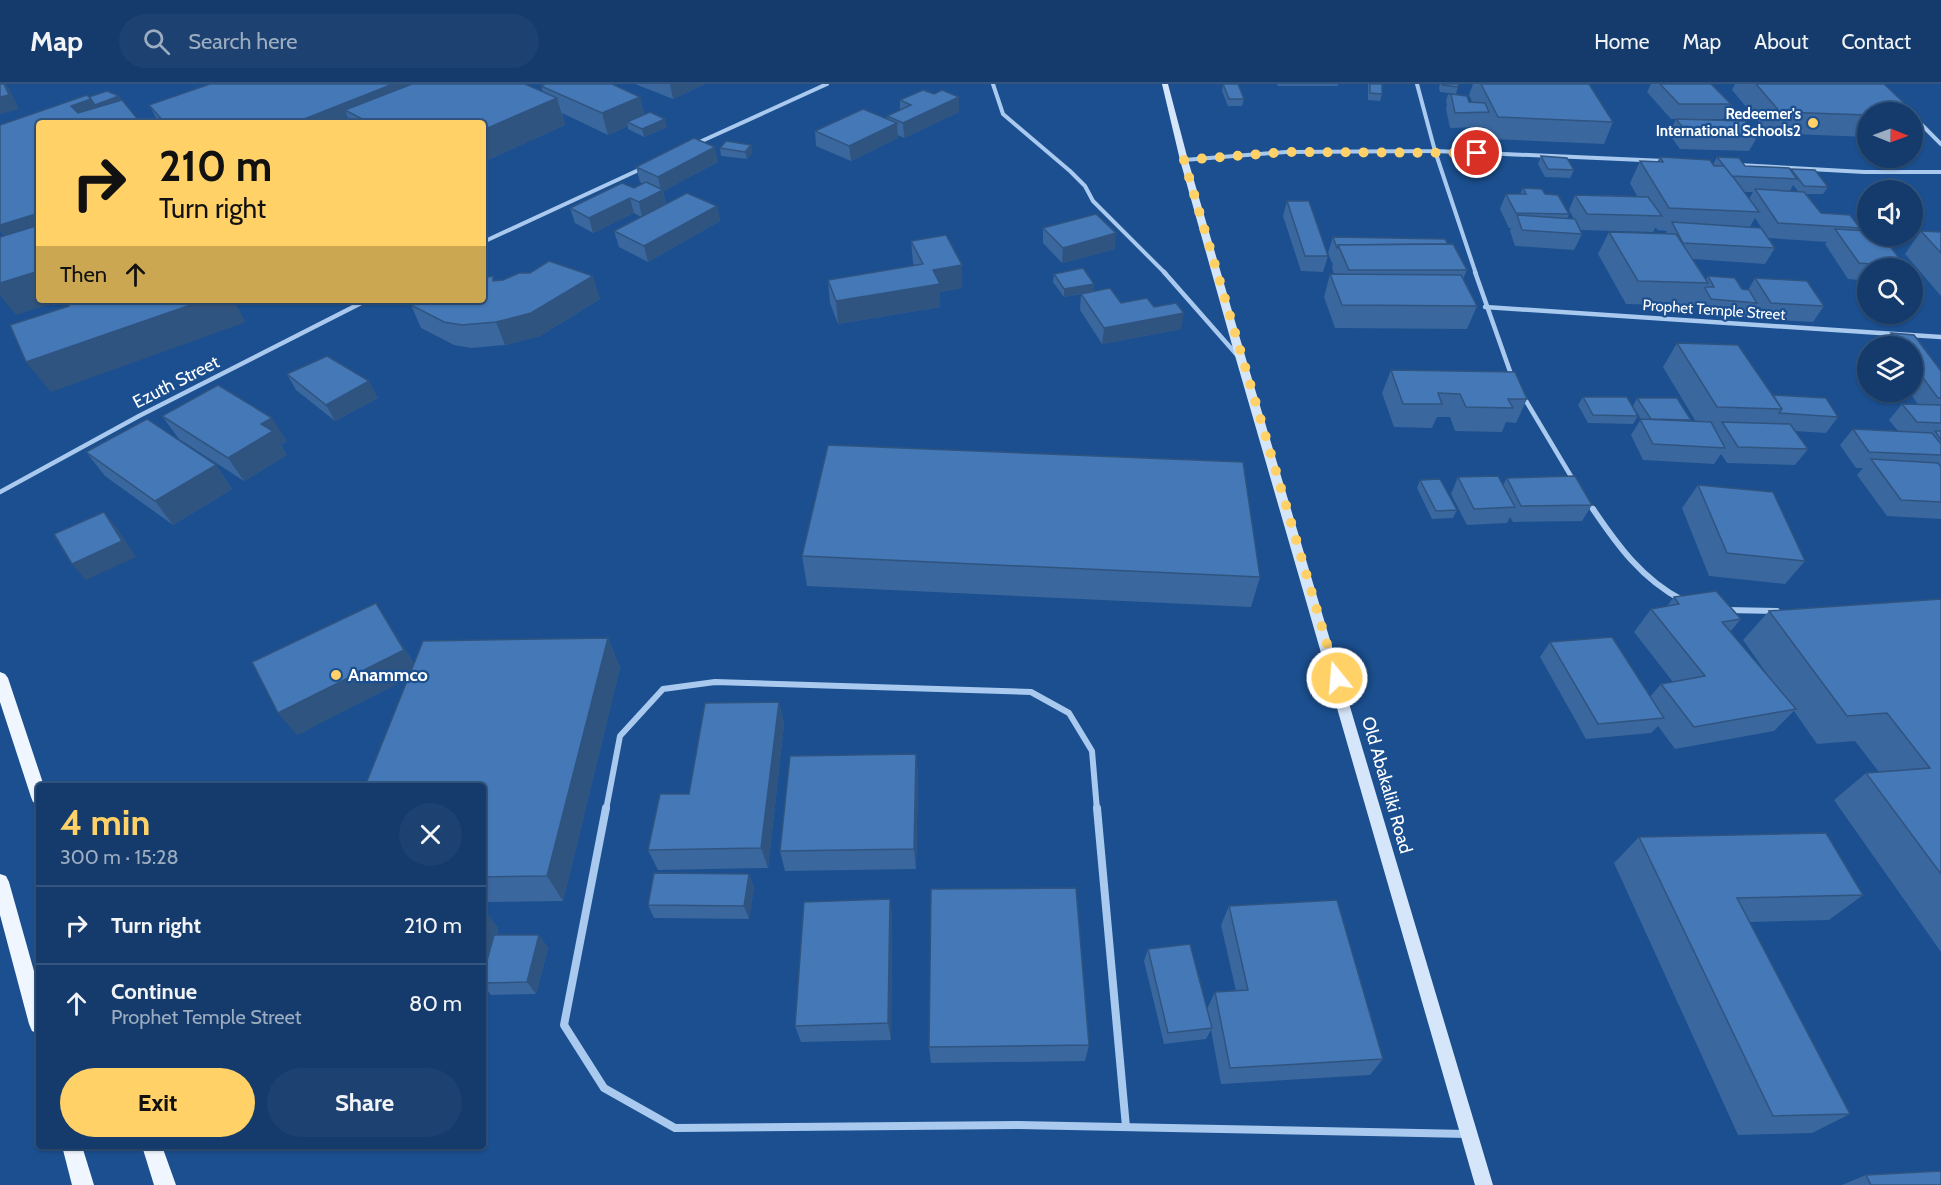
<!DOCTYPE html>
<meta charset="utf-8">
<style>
:root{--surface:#143b6b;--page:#1d4271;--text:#f1f3f6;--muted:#9dadc1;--line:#33557e;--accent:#ffd166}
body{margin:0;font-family:Cabin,sans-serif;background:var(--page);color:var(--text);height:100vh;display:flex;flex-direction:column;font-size:22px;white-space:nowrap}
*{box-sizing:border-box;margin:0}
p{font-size:20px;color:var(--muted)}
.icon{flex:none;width:33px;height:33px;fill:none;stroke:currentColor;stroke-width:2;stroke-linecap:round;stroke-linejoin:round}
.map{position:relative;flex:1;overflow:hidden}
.panel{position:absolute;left:36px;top:699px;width:450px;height:366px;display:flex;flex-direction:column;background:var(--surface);border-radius:6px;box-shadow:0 2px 4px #0004,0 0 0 2px var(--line)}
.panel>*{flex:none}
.hud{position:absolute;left:36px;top:36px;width:450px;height:183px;border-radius:6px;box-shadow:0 2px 4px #0004,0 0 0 2px var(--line);background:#ffd166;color:#111;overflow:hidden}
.needle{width:39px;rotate:91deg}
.fabs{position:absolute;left:1857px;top:18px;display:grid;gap:12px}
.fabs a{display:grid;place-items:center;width:66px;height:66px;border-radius:50%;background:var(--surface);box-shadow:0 2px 4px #0004,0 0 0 2px var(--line);font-size:30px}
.pin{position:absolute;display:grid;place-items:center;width:51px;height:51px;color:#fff;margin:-26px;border:3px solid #fff;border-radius:50%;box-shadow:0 2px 6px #0007}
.me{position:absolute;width:66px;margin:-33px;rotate:343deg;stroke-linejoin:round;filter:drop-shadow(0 0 4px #0008)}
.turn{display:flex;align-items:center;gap:21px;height:126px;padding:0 24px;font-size:27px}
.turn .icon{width:78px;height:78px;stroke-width:2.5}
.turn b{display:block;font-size:42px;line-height:51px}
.then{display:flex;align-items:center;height:57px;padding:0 24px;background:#0003;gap:12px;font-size:22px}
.round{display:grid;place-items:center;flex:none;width:63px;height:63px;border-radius:32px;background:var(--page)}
.overview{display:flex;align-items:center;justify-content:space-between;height:102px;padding:0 24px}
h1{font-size:36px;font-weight:800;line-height:45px;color:var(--accent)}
.button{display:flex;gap:12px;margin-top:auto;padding:12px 24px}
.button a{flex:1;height:69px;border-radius:36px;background:var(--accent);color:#111;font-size:24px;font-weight:800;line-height:69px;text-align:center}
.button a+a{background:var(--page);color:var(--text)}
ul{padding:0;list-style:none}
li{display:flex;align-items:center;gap:18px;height:78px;padding:0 24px;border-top:2px solid var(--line)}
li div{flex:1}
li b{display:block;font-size:22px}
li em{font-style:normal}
header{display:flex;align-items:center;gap:36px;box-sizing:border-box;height:84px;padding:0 30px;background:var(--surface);border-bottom:2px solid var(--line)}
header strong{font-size:28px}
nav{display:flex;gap:33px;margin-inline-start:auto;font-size:21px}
.search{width:420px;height:54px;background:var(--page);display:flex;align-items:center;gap:15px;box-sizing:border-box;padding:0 21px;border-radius:33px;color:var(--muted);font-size:22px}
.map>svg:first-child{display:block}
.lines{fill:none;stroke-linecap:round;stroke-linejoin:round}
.street-far3{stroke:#a9c9ee;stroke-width:4}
.street-far2{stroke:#a9c9ee;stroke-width:4.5}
.street-far1{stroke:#a9c9ee;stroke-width:6}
.street{stroke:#a9c9ee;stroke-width:8}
.secondary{fill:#d6e6fa;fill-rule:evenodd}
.primary{fill:#f0f6ff;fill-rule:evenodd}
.wall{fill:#3a679d;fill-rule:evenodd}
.shaded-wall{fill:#305480}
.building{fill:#4478b7;stroke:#305480;stroke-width:1.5}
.route{stroke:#ffd166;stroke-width:10;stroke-dasharray:0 18}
.poi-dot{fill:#ffd166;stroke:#1b4f8f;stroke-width:2}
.labels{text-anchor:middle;stroke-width:4.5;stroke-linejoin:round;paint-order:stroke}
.far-poi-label{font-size:15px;font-weight:bold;fill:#fff;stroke:#1b4f8f;text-anchor:end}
.far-street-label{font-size:15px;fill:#fff;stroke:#1b4f8f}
.street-label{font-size:18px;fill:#fff;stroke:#1b4f8f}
.poi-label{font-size:18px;font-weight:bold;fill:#fff;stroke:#1b4f8f;text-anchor:start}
</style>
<header>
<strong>Map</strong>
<div class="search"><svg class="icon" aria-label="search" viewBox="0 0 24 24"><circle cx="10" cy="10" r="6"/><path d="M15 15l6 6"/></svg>Search here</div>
<nav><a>Home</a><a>Map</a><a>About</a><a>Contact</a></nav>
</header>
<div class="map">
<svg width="1941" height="1101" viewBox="0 0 1941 1101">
<rect width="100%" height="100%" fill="#1b4f8f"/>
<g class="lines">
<g class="street-far3">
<polyline points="993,0 1003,30 1070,87 1085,102 1093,117 1166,190"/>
<polyline points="1912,31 1941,60"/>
<polyline points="693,61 827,0"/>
<polyline points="1184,76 1286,68 1435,67 1417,0"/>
<polyline points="1738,81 1864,88 1941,88"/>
<polyline points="483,158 643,84"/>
<polyline points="1476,190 1435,67 1665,77"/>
</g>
<g class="street-far2">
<polyline points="1164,188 1237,271"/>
<polyline points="1475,188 1512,293"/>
<polyline points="1485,223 1941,253"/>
<polyline points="1523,312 1575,399"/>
<polyline points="0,408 139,332 367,216"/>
<polyline points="1587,417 1594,427"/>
</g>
<g class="street-far1">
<path d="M1593,425c25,37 49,70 89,91"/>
<polyline points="1727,526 1777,527"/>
<polyline points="606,726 620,652 663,605 715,598 1031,608 1069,629 1092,667 1097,726"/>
</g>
<g class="street">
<polyline points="606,724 564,941 604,1004 675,1044 1018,1041 1468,1050"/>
<polyline points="1097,724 1126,1043"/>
</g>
<polygon class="secondary" points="1162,0 1168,0 1188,76 1246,275 1493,1101 1475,1101 1236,275 1180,76"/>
<g class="primary">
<polygon points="0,588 5,590 8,594 44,702 39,702 39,720 33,718 31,713 0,618"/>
<polygon points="0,790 6,792 9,798 39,905 39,950 32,947 29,940 0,831"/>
<polygon points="62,1062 82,1062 94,1101 72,1101"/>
<polygon points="142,1062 162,1062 176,1101 154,1101"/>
</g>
</g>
<g class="wall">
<polygon points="635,0 705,0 673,15"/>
<polygon points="1223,0 1244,15 1242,22 1228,22 1222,7"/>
<polygon points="1277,0 1338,0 1338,2 1278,2"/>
<polygon points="1368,0 1382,0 1382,10 1380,17 1368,16"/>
<polygon points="1440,0 1458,0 1458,3 1456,10 1440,8 1439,4"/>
<polygon points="1473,0 1589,0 1613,38 1604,60 1490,55 1484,43 1450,44 1446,25 1447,21 1446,17 1448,10 1469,18 1472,18 1469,11"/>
<polygon points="1651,0 1711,0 1731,20 1723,35 1671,35 1647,8"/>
<polygon points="1735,0 1884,0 1919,33 1912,44 1912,28 1868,28 1868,53 1768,49 1732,6"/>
<polygon points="541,2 640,13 644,30 667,43 644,53 628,45 628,42 608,51 562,29 565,41 483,78 483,39 159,39 149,21 543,8"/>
<polygon points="934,10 959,13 959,28 904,54 898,51 898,54 851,77 816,62 815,47 887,35 887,32 900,26 900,16"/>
<polygon points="1676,35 1757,53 1749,67 1680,65 1669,50"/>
<polygon points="720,64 753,68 747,75 721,72"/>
<polygon points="1541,72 1574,86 1570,94 1545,93 1538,80"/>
<path d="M1660,73l53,8 4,-8 28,9 46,5v-2l37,18 -5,7h-17l15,19 39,15 -2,3 48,36 -1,1h-37v13l-20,-2 -23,-35 2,-2 -59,-4 -13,-20 -5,9 25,21 -10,16 -72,-5 13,21 2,-4 34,13 6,1 7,-12 69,28 -11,16 -52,-3 -7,-12 -8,11 -44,-3 -6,-11 -1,2 -69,-2 -28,-50 11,-22 56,2 2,-3 -10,-1 -1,-3 -3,5 -73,-2 2,4 -8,16 -59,-4 -5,-15 1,-3h-2l-9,-19 6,-15h14l3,-6 22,6 24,20 -2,5h7l-5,-9 6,-15 62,1 -7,-13 10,-22 17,1zM1793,101l5,6h-8zM1744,108h9l-4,7z"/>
<polygon points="718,78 663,107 666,120 717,122 720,137 648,178 619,163 614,147 641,133 634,129 593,149 575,139 570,124 634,104 643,100 640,98 636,83"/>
<polygon points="1287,117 1328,172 1323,188 1301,187 1283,132"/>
<polygon points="1043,144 1115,165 1062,179 1043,159"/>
<polygon points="1921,147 1941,148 1941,212 1905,170"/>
<polygon points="1333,153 1448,160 1467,186 1463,195 1477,222 1467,245 1335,244 1324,213 1330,190 1334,190 1332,184 1333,179 1332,179 1328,169"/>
<polygon points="911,157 962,204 940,208 940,223 838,240 830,219 828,196 914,182 913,179"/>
<polygon points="1054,190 1094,200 1093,207 1121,219 1154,223 1181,245 1102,260 1080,226 1081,210 1064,213 1053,198"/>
<polygon points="495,197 600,215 540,252 505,261 471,264 454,261 421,244 411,221"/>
<polygon points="1891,249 1914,251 1941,287 1941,435 1887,432 1857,391 1863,384 1856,384 1840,361 1853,345 1898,347 1889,336 1902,320 1918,320 1909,308 1912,308 1912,262 1881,262"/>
<polygon points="1677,259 1773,311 1838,333 1826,349 1795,347 1808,365 1795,381 1727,379 1721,370 1714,380 1643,376 1631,351 1641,335 1633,322 1637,314 1691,336 1690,337 1696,338 1663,283"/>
<polygon points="1391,286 1527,315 1516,339 1506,338 1502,348 1455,347 1450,333 1437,333 1432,344 1394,343 1382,309"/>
<polygon points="287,290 378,314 335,337 296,306"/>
<polygon points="1583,313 1638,332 1633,340 1588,339 1578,321"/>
<polygon points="162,332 287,357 281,361 287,371 244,397 179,355"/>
<polygon points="86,368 216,381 232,405 173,441 105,392"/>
<polygon points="1458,393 1503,401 1507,394 1592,421 1582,437 1513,438 1510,433 1507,439 1467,441 1451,410"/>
<polygon points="1420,396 1457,426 1453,434 1432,435 1417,404"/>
<polygon points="1698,401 1805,477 1785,500 1709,492 1682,424"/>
<polygon points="802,472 1260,493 1251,523 807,502"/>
<polygon points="1674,513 1741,535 1730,548 1774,600 1743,556 1769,527 1941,515 1941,868 1834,716 1866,689 1879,688 1855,657 1817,660 1794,627 1774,647 1675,665 1658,642 1651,649 1586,655 1540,573 1550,558 1650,613 1661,600 1673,598 1634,548 1651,525 1667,522"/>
<polygon points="376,519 414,580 608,554 620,584 563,817 483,818 483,702 408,594 297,651"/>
<polygon points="779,618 784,640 768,784 658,786 648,766"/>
<polygon points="916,670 918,692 916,785 785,787 780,767"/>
<polygon points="1639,753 1863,811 1829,836 1749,838 1850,1030 1812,1049 1738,1051 1614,779"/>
<polygon points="749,790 754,803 749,835 654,834 648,821"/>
<polygon points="890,815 892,834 891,956 801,958 795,942"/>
<polygon points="1229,822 1383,975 1370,991 1221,1000 1211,946 1206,955 1164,960 1144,877 1148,865 1207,925 1215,908 1236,907 1221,841"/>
<polygon points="483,825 498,844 497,851 539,851 548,864 536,910 491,911 483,901 483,902"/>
<polygon points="1089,961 1085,977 931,979 929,963"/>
<polygon points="1866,1091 1941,1101 1842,1101"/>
</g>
<g class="shaded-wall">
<polygon points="4,0 6,0 9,4 19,25 0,30 0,13"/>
<polygon points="393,0 470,0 345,26 350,39 294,39"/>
<polygon points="670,0 705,0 673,15"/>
<polygon points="119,12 127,27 43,39 71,22 91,15"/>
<polygon points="640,13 645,34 627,38 628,42 608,51 602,29"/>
<polygon points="959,13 959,28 904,54 903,39"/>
<polygon points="557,14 565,41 483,78 483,46"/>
<polygon points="665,35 667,43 644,53 642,45"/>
<polygon points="897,39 898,54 851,77 849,62"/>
<polygon points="751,61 753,68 747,75 745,68"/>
<polygon points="715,63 718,78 663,107 666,121 642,134 639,118 661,107 658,93"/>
<polygon points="630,114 634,129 593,149 589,134"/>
<polygon points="717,122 720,137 648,178 644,162"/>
<polygon points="39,129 39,164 18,171 0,147 0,141"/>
<polygon points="1116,149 1115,165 1062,179 1063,164"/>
<polygon points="962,181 962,204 940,208 940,223 838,240 836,217 933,186"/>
<polygon points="39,187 39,216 63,216 16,231 0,211 0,199"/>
<polygon points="593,192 600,215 540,252 505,261 496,238"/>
<polygon points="1094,200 1093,207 1064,213 1064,205"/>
<polygon points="205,216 233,216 246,238 51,308 26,278"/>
<polygon points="1184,229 1181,245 1102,260 1104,244"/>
<polygon points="369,297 378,314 335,337 326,321"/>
<polygon points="272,334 287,357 281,361 287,371 244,397 228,374 261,340"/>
<polygon points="216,381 232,405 173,441 155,417"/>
<polygon points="104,428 117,444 136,473 86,496 72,480"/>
<polygon points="376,519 419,589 297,651 278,629"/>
<polygon points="608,554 620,584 563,817 547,792"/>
<polygon points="779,618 784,640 768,784 761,764"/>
<polygon points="916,670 918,692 916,785 914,765"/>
<polygon points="749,790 754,803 749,835 744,822"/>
<polygon points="890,815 892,834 891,956 888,939"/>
<polygon points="484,825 498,844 484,899 483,899"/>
<polygon points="539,851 548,864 536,910 527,898"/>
</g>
<g class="building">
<polygon points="0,0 4,0 9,11 0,13"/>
<polygon points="210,0 393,0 294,39 165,39 149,21"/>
<polygon points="412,0 525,0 557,14 483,46 483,39 370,39 345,26"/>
<polygon points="545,0 612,0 640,13 602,29 541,2"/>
<polygon points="1223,0 1238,0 1244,15 1229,15"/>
<polygon points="1370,0 1382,0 1382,10 1370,9"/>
<polygon points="1442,0 1458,0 1458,3 1442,1"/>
<polygon points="1481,0 1589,0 1613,38 1498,33"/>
<polygon points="1660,0 1711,0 1731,20 1679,20"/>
<polygon points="1756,0 1884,0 1919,33 1912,33 1912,28 1868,28 1868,31 1780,28"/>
<polygon points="923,6 934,10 942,6 959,13 903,39 887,32 911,21 900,16"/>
<polygon points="107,7 119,12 95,21 89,13"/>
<polygon points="1451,10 1467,12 1469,18 1485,19 1489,28 1455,29"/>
<polygon points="87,11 91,15 71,22 78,29 122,16 141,39 39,39 39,129 0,141 0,41"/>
<polygon points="863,25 897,39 849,62 815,47"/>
<polygon points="650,28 665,35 642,45 627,38"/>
<polygon points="1676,35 1745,37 1757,53 1688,50"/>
<polygon points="694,54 715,63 658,93 636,83"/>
<polygon points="726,57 751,61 745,68 720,64"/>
<polygon points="1541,72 1567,74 1574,86 1548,85"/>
<polygon points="1660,73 1710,76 1714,82 1725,82 1759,128 1669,124 1640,77 1663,78"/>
<polygon points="1717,73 1739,74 1745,82 1789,84 1797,95 1732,92"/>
<polygon points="1791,85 1815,86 1828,103 1804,102"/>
<polygon points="646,98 663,106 639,118 630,114 589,134 570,124 622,99 634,104"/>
<polygon points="1523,104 1542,105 1545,110 1558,111 1569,130 1516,129 1506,110 1526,110"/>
<polygon points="1755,105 1804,108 1821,129 1850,131 1860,144 1778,139"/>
<polygon points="687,109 717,122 644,162 614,147"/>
<polygon points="1575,111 1648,113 1662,132 1587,130"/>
<polygon points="1287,117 1309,117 1328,172 1305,172"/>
<polygon points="1096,130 1116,149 1063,164 1043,144"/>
<polygon points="1517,131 1575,135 1582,150 1522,146"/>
<polygon points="1672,138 1761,144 1775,164 1683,159"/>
<polygon points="39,141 39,187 0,199 0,153"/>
<polygon points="1835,145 1868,147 1868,152 1882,152 1906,183 1859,179"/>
<polygon points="1921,147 1941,148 1941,169"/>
<polygon points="1609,148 1676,150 1708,199 1638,197"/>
<polygon points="946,151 962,181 933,186 940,200 836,217 828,196 923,180 911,157"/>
<polygon points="1333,153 1445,155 1448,160 1338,161 1338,164 1337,164"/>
<polygon points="1453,160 1467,186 1349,186 1338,161"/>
<polygon points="549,177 593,192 531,229 496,238 462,241 444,238 411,221 413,216 483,216 483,194 493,192 493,197 503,196 519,189 530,189"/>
<polygon points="1083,184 1094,200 1064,205 1054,190"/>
<polygon points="1330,190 1461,191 1477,222 1342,221"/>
<polygon points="1708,192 1735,194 1742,205 1749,206 1757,219 1711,215 1705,204 1706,203 1714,203"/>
<polygon points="1755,194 1807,197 1824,222 1771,219"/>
<polygon points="1110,204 1121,219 1147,214 1154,223 1176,219 1184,229 1104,244 1081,210"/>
<polygon points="66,216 205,216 26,278 10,241 69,222"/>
<polygon points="1891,249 1914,251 1941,287 1941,314 1938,314 1912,279 1912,262 1901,262"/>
<polygon points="1677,259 1738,261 1782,325 1717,323"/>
<polygon points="327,272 369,297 326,321 287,290"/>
<polygon points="1391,286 1515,288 1527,315 1508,315 1513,324 1466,323 1460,310 1438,309 1442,320 1403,320"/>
<polygon points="218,301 272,334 261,340 273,347 228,374 162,332"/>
<polygon points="1773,311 1826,314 1838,333 1779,329 1782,325"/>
<polygon points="1583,313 1627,313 1638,332 1593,331"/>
<polygon points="1637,314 1677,314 1691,336 1651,335"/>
<polygon points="1902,320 1941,321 1941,339 1917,338"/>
<polygon points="147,335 216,381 155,417 86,368"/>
<polygon points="1640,335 1711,338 1725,364 1653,360"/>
<polygon points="1722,338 1790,340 1808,365 1738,363"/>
<polygon points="1853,345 1932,349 1941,360 1941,371 1869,368"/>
<polygon points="1935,347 1941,347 1941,356"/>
<polygon points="828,361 1243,378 1260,493 802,472"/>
<polygon points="1871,375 1938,379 1941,383 1941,418 1901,416"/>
<polygon points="1498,392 1515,423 1474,425 1458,393"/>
<polygon points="1575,392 1592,421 1521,422 1507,394"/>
<polygon points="1440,395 1457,426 1436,427 1420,396"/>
<polygon points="1698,401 1773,408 1805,477 1727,469"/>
<polygon points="104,428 122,457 72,480 54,450"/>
<polygon points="1716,507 1741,535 1722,538 1796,625 1694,643 1661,600 1705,592 1651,525 1679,520 1674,513"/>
<polygon points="1941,515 1941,790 1866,689 1930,684 1887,629 1847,632 1769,527"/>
<polygon points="376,519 404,566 278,629 252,578"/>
<polygon points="1612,553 1664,634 1598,640 1550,558"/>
<polygon points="608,554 547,792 483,793 483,702 365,702 423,557"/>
<polygon points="779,618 761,764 648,766 660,710 689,710 705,619"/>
<polygon points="916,670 914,765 780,767 790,672"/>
<polygon points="1826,749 1863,811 1737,814 1850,1030 1773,1032 1639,753"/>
<polygon points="654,789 749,790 744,822 648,821"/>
<polygon points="1076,804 1089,961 929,963 931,805"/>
<polygon points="890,815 888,939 795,942 804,818"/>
<polygon points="1337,816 1383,975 1230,984 1215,908 1248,906 1229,822"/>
<polygon points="494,851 539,851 527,898 483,899 483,891"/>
<polygon points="1190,860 1212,944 1168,949 1148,865"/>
<polygon points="1941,1087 1941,1101 1871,1101 1866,1091"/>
</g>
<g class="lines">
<polyline class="route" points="1337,594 1184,76 1286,68 1477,69"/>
</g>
<g class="poi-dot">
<circle cx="1813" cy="39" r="6"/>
<circle cx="336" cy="591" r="6"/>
</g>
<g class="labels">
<g class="far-poi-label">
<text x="1801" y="35">Redeemer's<tspan x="1801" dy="17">International Schools2</tspan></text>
</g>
<g class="far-street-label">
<text transform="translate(1714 226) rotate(4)" y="5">Prophet Temple Street</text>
</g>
<g class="street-label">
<text transform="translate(176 298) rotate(-27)" y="6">Ezuth Street</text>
<text transform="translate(1387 701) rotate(74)" y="6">Old Abakaliki Road</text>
</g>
<g class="poi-label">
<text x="348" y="597">Anammco</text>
</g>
</g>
</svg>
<div class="fabs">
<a><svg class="needle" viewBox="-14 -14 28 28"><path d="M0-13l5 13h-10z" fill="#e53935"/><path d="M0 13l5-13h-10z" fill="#9dadc1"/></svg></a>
<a><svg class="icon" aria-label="sound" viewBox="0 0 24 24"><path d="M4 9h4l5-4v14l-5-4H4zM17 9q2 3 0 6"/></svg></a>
<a><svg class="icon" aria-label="search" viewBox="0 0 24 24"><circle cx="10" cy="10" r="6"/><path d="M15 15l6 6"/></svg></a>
<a><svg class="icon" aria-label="layers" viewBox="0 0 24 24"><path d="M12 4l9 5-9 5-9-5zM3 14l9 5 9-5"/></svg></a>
</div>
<div class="pin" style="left:1477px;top:69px;background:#d93025"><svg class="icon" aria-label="arrive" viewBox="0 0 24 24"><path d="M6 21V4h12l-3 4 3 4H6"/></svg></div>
<svg class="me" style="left:1337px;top:594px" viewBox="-20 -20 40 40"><circle r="17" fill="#ffd166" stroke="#fff" stroke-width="3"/><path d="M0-11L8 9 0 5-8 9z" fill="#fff"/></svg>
<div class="hud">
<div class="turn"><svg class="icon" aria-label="right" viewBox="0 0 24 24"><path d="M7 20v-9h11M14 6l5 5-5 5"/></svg><div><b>210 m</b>Turn right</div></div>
<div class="then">Then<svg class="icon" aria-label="ahead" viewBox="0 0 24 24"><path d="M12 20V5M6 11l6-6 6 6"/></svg></div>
</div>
<section class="panel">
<div class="overview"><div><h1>4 min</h1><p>300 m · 15:28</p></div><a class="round"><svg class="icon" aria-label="close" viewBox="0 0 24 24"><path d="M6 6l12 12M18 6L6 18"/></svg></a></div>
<ul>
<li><svg class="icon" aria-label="right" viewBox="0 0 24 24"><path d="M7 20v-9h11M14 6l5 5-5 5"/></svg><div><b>Turn right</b></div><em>210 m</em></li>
<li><svg class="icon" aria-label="ahead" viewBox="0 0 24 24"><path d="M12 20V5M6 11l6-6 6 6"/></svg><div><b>Continue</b><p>Prophet Temple Street</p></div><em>80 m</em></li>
</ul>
<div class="button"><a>Exit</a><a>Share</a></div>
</section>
</div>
